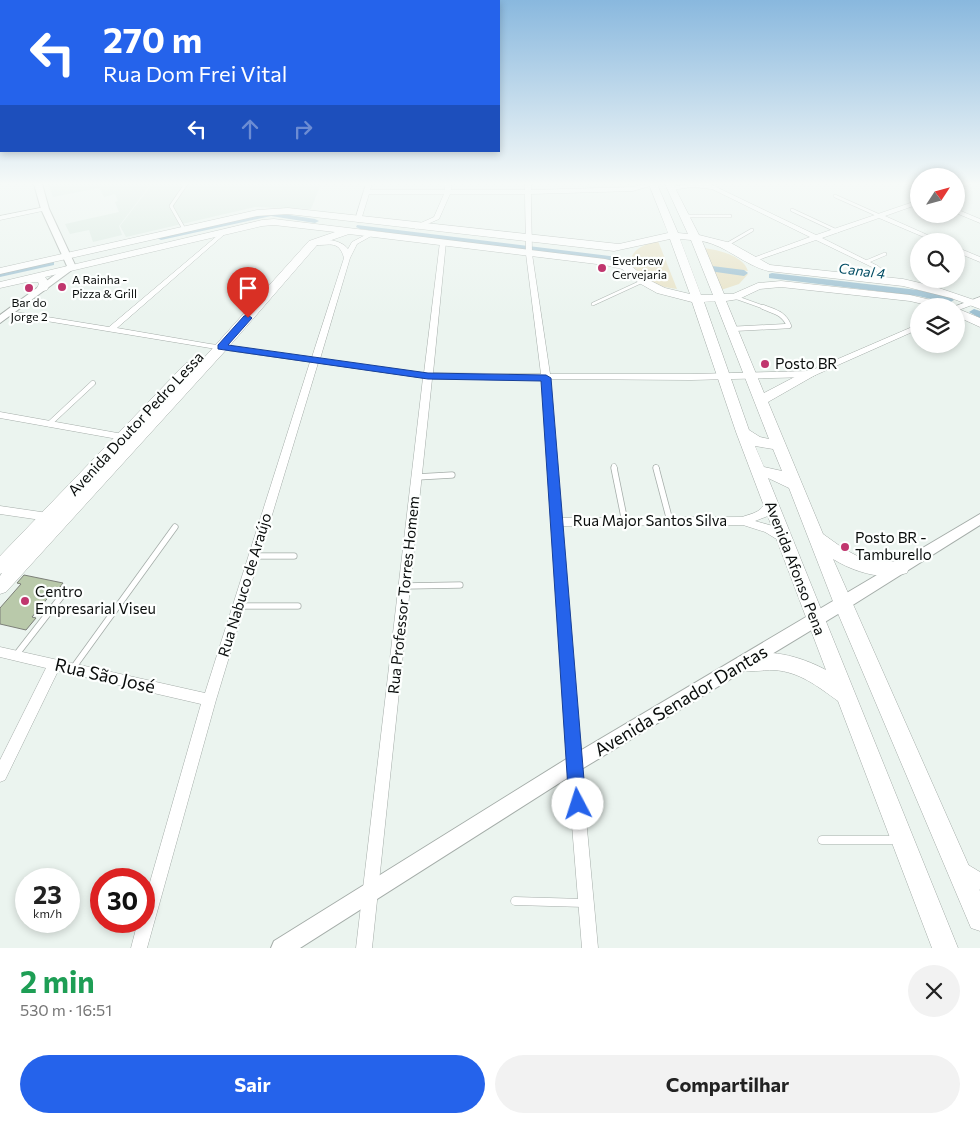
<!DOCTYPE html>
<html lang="pt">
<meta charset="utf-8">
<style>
:root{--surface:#fff;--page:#f2f2f2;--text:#222;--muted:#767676;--accent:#2563eb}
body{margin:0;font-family:Commissioner,sans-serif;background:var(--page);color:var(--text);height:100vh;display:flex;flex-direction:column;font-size:19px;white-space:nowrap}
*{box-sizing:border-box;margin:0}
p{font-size:16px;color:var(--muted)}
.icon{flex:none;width:28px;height:28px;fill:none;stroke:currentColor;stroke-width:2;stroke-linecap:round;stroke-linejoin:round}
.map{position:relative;height:948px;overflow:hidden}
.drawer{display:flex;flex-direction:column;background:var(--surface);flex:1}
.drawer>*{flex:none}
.banner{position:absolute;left:0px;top:0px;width:500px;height:152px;box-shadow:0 2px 8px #0003;background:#2563eb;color:#fff;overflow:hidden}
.needle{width:32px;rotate:54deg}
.tools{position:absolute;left:910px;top:168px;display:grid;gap:10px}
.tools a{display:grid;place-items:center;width:55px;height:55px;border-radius:50%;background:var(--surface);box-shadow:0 2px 8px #0003;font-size:25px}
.speed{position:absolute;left:15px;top:868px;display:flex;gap:10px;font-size:25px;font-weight:700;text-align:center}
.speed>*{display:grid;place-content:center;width:65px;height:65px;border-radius:50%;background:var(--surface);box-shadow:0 2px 8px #0003;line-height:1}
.speed small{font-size:12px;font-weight:400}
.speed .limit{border:8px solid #d22;background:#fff;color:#111}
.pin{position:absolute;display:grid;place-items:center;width:42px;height:42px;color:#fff;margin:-51px -21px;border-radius:50% 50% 50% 0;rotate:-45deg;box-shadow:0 0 5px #0007}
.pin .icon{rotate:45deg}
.me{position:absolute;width:55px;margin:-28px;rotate:355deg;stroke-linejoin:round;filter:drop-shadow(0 0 4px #0008)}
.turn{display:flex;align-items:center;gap:18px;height:105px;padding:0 20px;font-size:22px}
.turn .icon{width:65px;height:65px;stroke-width:2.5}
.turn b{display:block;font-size:35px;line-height:42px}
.lanes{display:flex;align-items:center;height:48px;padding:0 20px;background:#0003;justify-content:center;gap:25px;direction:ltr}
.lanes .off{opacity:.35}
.round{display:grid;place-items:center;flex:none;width:52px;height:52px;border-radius:26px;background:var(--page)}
.summary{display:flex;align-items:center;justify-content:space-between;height:85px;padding:0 20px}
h1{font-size:30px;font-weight:700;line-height:38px;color:#1e9e55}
.action{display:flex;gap:10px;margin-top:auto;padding:10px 20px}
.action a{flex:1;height:58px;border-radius:30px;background:var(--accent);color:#fff;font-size:20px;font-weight:700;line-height:58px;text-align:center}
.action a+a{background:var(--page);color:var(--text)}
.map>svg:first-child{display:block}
.built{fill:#d9e9e0}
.green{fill:#e8e2c5}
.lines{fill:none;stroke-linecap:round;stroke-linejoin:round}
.canal{fill:#9bbfd0;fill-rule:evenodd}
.building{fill:#b9c9aa;stroke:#7c7f78}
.service-far3-casing{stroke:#a5ada9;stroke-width:4}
.service-far2-casing{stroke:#a5ada9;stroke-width:5.5}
.service-far1-casing{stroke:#a5ada9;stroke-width:7}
.service-casing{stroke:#a5ada9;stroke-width:9}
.minor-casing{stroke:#a5ada9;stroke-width:1}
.tertiary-casing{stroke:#a5ada9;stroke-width:2}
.secondary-casing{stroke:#a5ada9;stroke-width:1}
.service-far3{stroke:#fff;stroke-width:3}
.service-far2{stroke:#fff;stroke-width:4.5}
.service-far1{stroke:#fff;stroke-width:5.5}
.service{stroke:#fff;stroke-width:8}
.minor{fill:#fff;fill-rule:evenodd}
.tertiary{fill:#fff;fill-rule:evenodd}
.secondary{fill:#fff;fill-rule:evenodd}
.route{fill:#2563eb;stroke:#184099}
.poi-dot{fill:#c0366e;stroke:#fdfffe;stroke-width:2}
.labels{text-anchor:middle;stroke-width:4.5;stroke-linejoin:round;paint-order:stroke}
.far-poi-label{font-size:12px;fill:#0a0d0c;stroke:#fdfffe;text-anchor:start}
.far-water-label{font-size:14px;font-style:italic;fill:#004c63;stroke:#fdfffe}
.poi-label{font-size:15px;fill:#0a0d0c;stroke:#fdfffe;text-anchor:start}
.street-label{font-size:15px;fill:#0a0d0c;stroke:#fdfffe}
.near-street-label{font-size:18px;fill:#0a0d0c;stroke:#fdfffe}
</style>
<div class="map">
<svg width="980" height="948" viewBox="0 0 980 948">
<rect width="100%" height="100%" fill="#ebf4ef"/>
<g class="built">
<polygon points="48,184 151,184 119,226 122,235 93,242 89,230 70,234 65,224 119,212 115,202 118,201 115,194 104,197 99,188 53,197"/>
<polygon points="152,184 321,184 311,209 255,207 126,237 120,226"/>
</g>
<g class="green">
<path d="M658,241l19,48c-9,-1 -18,-3 -27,-7 -30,-16 -22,-35 8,-41z"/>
<path d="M701,248c15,1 42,7 47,23l-39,-4z"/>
<polygon points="710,270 748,274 739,284 718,291"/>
</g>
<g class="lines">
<g class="canal">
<polygon points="271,212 315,219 319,221 315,223 271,216 161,240 157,238"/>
<polygon points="357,225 626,258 630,261 626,264 360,229 356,227"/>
<polygon points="51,260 54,261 54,265 0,277 0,271"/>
<polygon points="712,266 744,270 748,273 744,276 709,271 709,267"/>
<polygon points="772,273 918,290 952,298 954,300 949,303 918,296 769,278 769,274"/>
<polygon points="974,309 980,311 980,318 969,312"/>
</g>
</g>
<polygon class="building" points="24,575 63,583 54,595 51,594 32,617 36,618 26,630 0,624 0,608 21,584 17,583"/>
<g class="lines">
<defs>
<g id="service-far3">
<polyline points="835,196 880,216"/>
<polyline points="792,210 837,231"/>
<polyline points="684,216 730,216"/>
<polyline points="184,229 171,206 186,184"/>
<polyline points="726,245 752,230"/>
<polyline points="866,262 885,254"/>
<polyline points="735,297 766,308"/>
<polyline points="593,304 643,281"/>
</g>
<g id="service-far2">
<path d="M731,329l58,-3c-5,-13 -14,-14 -26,-19"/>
<polyline points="49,424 93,383"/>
<polyline points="614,466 615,469"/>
<polyline points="656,467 657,469"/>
</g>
<g id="service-far1">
<polyline points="614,468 625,522"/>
<polyline points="656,468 670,521"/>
<polyline points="417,477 452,475"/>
<polyline points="255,556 294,556"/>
<polyline points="405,586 460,585"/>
<polyline points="239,606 298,606"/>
<polyline points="16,655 61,597"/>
<polyline points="73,668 175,527"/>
</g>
<g id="service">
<polyline points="822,840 896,840"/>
<polyline points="515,901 584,903"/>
</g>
<g id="minor">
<path d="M366,184h6l-2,6h75v-6h6v6h74v-6h6v6l102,-3 13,-3h10l-23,7 -102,3 1,60 18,120h141l119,-3 109,-47v5l-108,48 -120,3 -141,-1 11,139 181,-1c5,-2 11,-3 16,-6 7,-4 6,-12 16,-10l1,3 -7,12 -13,5 18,5 15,13 -1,3 -4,1 -18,-11 -22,-7 -181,1 19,238 17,184h-16l-15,-184 -25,-385h-110l-60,569h-16l67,-570 -105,-15 -102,337 -69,248h-16l7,-27h6v-18l57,-199 -143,-33 -53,109 -5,2v-22l46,-92 -46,-11v-10l205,46 105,-331 -100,-14 -200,-33 -4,-2 4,-2 99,16 115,-97 2,1v2l-109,95 93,16 102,13 32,-99c-6,-23 -22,-8 -34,-15 10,-6 31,-4 38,6l4,-7 19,-10 3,2 -1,1 -16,9 -7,14 -30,101 104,14 16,-131 3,-2 3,2 -13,131 108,1 -15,-120 -1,-60h-75l-11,25 -23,10 -3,-2 1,-1 20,-9 10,-23h-75l-8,26 -3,2 -3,-2z"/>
<polygon points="688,184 710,184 816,235 919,200 919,204 885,216 941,241 933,241 879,218 822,238 878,266 885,272 885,279 881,281 877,279 877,272 874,268 816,240 752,262 749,260 750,259 810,237 712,189 693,187 670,190 667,188"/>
<polygon points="962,184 971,184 956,190 956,186"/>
<polygon points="45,207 48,209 47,210 0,220 0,216"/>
<polygon points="956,209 980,219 980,223 956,213"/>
<polygon points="956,247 980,257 980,262 956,252"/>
<polygon points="980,297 980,302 956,311 956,306"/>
<polygon points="0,412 123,434 128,437 123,440 0,418"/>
<polygon points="0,506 48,513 52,514 53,517 52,520 48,521 0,514"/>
<polygon points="965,863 980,872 980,890 959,877 957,871 959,865"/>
</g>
<g id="tertiary">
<polygon points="34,184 42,184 49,209 76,267 0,323 0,315 67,266 41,209"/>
<polygon points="980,514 980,525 848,608 580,770 300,948 271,948 274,941 568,758"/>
</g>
<g id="secondary">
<path d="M649,184h8l21,49 10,1 -23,-50h8l26,51 32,8 39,22 133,14 30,7 47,16v7l-29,-11 -48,-12 -135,-15c-24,-6 -41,-25 -66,-30l22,53h9l25,-11 23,-2 129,14 38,9 2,2h-19l-21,-5 -129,-14 -21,2 -21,10 -13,2 38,92 42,-22 5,-1 6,4 -49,28 55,132 21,15 17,9 46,5 2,5 -2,5c-24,8 -53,-1 -74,-14l147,332v40l-9,-3 -137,-324 -45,-116 -21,-10 190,470h-26l-94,-247c-21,-15 -38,-29 -64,-31 -12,0 -25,3 -36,-1l-3,-6 3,-6c29,-10 62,-1 88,13l-90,-238 -44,-130 -35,-9 -18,-10 -17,-14 -17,-4 -256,-31 -32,11 -91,105 -220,242 -6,2v-18l2,-3 -2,1v-18l186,-193h8l2,3 -2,3 -18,20 133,-148 26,-9 -61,-7 -12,1 -217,51 5,7 -3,6 -4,1 -6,-3 2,-4 -1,-2h-11l-27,6v-6l262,-62 12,-1 331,40 25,6 17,14 18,9 25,6 -20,-55 -56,12 -326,-37 -31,2 -257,58v-6l257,-58 31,-2 331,36 49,-11zM680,239l11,1 22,55h-12zM715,301l54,138 -9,-2 -11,-7 -45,-128zM755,446l18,3 9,22 -18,-4z"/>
<polygon points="956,308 980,318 980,327 956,316"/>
</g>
</defs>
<use href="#service-far3" class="service-far3-casing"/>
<use href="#service-far2" class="service-far2-casing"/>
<use href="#service-far1" class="service-far1-casing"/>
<use href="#service" class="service-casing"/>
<use href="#minor" class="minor-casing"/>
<use href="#tertiary" class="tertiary-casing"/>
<use href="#secondary" class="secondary-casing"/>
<use href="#service-far3" class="service-far3"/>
<use href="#service-far2" class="service-far2"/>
<use href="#service-far1" class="service-far1"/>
<use href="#service" class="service"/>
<use href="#minor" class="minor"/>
<use href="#tertiary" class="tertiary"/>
<use href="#secondary" class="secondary"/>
</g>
<linearGradient id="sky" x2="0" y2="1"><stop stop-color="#89b8de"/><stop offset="0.58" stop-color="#f6faf8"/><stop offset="1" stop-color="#f6faf8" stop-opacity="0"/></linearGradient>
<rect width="980" height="317" fill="url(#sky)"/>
<polygon class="route" points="248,315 252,318 228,345 428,373 546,375 551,378 586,804 584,810 578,813 572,810 569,804 541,381 428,379 218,349 218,345 244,316"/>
<g class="poi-dot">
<circle cx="602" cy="268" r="5"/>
<circle cx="62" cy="287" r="5"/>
<circle cx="29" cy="288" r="5"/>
<circle cx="765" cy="364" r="5"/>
<circle cx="845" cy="547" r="5"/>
<circle cx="25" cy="601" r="5"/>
</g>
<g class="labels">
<g class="far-poi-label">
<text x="612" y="265">Everbrew<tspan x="612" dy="14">Cervejaria</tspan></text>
<text x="72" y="284">A Rainha -<tspan x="72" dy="14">Pizza &amp; Grill</tspan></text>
<text x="29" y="307" text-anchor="middle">Bar do<tspan x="29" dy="14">Jorge 2</tspan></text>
</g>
<g class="far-water-label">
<text transform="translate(862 271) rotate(7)" y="5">Canal 4</text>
</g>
<g class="poi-label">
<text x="775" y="369">Posto BR</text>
<text x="855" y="543">Posto BR -<tspan x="855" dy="17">Tamburello</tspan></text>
<text x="35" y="597">Centro<tspan x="35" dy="17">Empresarial Viseu</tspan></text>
</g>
<g class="street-label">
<text transform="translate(136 424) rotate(-47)" y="5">Avenida Doutor Pedro Lessa</text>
<text x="650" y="526">Rua Major Santos Silva</text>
<text transform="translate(795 568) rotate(69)" y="5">Avenida Afonso Pena</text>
<text transform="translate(245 585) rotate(-73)" y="5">Rua Nabuco de Araújo</text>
<text transform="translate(404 595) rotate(-84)" y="5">Rua Professor Torres Homem</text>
</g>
<g class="near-street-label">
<text transform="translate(105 676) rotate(13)" y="6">Rua São José</text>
<text transform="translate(681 701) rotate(-31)" y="6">Avenida Senador Dantas</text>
</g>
</g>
</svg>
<div class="tools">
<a><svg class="needle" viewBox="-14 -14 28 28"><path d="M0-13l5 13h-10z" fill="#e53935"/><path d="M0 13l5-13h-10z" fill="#767676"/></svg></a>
<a><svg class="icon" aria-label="search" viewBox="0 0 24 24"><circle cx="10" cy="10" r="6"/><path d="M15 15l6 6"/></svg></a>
<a><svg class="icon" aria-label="layers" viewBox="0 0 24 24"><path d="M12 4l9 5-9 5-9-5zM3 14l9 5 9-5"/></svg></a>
</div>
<div class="speed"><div>23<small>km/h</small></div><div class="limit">30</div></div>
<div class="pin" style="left:248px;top:318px;background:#d93025"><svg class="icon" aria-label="arrive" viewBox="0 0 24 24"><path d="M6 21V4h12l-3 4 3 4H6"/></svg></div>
<svg class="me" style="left:578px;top:804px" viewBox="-20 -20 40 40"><circle r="19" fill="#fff"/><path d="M0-13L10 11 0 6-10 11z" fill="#2563eb"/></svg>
<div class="banner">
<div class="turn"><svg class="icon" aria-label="left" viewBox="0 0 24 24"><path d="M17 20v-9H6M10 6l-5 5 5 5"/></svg><div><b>270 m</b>Rua Dom Frei Vital</div></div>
<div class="lanes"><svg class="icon" aria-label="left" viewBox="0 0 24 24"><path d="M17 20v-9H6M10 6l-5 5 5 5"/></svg><svg class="icon off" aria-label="ahead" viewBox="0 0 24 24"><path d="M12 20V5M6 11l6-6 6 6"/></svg><svg class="icon off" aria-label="right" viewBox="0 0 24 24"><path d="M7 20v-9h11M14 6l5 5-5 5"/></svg></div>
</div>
</div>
<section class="drawer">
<div class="summary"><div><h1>2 min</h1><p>530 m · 16:51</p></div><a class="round"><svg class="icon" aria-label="close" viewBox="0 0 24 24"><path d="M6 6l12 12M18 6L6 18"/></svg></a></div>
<div class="action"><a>Sair</a><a>Compartilhar</a></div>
</section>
